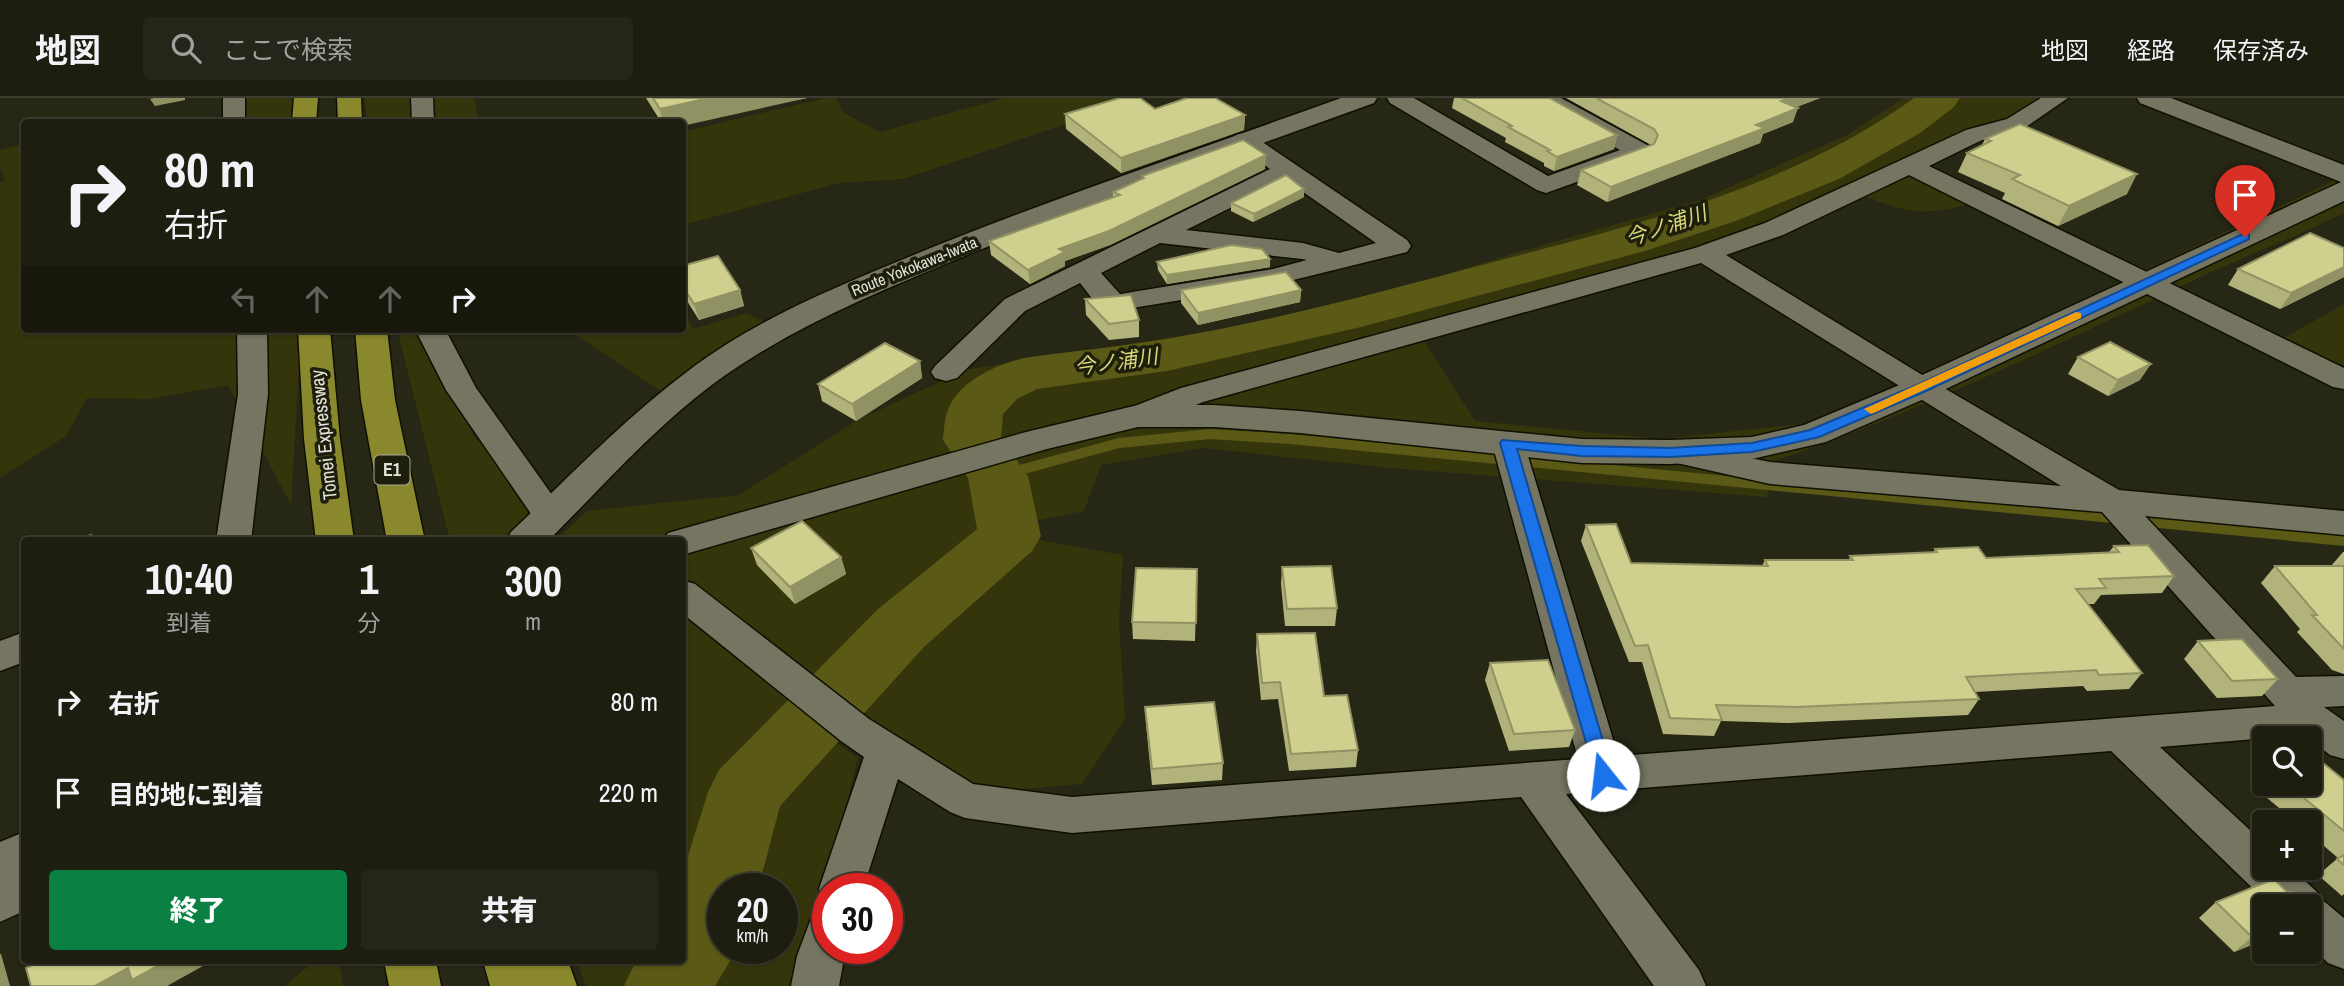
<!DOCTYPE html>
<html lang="ja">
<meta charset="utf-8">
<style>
:root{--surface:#1d1d10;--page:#252619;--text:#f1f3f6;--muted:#a0a29f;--line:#3b3b30;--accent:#0b8043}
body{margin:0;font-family:"Archivo Narrow","Noto Sans JP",sans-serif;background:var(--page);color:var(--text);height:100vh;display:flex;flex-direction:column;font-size:26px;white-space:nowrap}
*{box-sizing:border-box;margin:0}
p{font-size:23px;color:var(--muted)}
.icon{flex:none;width:38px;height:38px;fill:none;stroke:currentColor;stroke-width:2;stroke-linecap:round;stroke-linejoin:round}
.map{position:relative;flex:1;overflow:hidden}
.drawer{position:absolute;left:21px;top:439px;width:665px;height:427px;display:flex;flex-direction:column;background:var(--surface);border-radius:7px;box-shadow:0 2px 5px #0004,0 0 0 2px var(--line)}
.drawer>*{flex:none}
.hud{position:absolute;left:21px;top:21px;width:665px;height:214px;border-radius:7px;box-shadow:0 2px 5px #0004,0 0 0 2px var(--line);background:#1d1d10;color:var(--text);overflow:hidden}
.controls{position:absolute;left:2252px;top:628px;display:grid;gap:14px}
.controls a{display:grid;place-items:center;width:70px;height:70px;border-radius:7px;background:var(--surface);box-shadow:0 2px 5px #0004,0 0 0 2px var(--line);font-size:35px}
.speed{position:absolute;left:707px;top:775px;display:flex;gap:14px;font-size:35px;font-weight:700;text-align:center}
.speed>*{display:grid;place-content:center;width:91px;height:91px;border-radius:50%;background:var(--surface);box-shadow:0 2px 5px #0004,0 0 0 2px var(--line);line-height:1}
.speed small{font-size:18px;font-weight:400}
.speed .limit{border:10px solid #d22;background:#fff;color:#111}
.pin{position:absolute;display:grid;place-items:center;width:60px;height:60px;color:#fff;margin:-72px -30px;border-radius:50% 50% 50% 0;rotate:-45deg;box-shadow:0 0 7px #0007}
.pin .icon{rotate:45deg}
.me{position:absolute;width:77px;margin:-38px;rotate:344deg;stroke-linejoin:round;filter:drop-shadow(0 0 5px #0008)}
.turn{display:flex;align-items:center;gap:24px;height:147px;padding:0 28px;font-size:32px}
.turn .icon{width:91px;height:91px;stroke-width:2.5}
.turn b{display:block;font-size:49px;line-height:60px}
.lanes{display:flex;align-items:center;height:66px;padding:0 28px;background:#0003;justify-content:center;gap:35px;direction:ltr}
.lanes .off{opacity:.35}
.eta{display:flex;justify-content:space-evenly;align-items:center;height:119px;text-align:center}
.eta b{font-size:42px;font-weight:800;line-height:49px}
.primary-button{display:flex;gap:14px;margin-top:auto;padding:14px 28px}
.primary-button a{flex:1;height:80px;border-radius:7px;background:var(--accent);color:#fff;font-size:28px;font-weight:800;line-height:80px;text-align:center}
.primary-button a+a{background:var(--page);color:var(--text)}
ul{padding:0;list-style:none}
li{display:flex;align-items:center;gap:21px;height:91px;padding:0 28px}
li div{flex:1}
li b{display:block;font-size:26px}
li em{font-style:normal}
header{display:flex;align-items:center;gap:42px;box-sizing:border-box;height:98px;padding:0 35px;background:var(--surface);border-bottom:2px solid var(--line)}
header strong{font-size:33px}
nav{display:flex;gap:38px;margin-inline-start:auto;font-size:24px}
.search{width:490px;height:63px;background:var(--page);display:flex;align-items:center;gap:18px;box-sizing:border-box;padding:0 24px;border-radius:7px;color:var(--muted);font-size:26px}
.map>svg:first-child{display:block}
.green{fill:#35350c;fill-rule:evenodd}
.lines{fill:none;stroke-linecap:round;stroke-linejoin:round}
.stream{stroke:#5a5916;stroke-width:10}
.river{fill:#5a5916;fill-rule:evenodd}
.minor-casing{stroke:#101002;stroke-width:3}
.tertiary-casing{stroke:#101002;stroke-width:3}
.secondary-casing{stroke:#101002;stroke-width:3}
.motorway-casing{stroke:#101002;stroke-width:3}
.minor{fill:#757562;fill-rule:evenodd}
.tertiary{fill:#757562;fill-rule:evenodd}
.secondary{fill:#757562;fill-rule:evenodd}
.motorway{fill:#89882d;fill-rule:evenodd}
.wall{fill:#b2b37a}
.shaded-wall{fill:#919263}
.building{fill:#cfd08e;stroke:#919263;stroke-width:2}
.route{fill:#1a73e8;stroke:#114b97;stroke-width:2}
.slow{fill:#f59e0b}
.labels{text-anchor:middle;stroke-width:7;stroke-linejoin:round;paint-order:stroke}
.far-street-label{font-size:16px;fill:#e3e3d8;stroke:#1e1e0d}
.shield{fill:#1e1e0d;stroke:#a8a89b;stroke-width:2}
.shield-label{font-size:18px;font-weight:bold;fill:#e3e3d8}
.street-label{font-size:19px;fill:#e3e3d8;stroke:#1e1e0d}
.water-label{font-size:21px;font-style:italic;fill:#d7d77a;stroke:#1e1e0d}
</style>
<header>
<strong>地図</strong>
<div class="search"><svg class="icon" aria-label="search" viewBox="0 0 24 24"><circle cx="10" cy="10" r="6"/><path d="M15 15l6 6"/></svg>ここで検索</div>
<nav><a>地図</a><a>経路</a><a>保存済み</a></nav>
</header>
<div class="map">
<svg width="2344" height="888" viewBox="0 0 2344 888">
<rect width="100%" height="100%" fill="#272716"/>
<g class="green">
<polygon points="228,0 312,0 311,24 222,24"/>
<polygon points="365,0 421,0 420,24 367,24"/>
<polygon points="422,0 474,0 479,24 423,24"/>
<polygon points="825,0 836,0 844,15 880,34 1005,0 1143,0 903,81 839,85 683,127 682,34"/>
<path d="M1904,0h153l-147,68 70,35c-59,17 -70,13 -126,-9l-173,68 -266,75 10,7 50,79 186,18 141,-15 117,-47 425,-201v37c-52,26 -107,46 -160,72 -138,65 -274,131 -419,179l3,33 -377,-29 -188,-20 -102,17 -17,46 -60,12 -14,12 113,20 -4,67 6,97 -43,65 -110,9 -98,-67 -27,-41 -37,39 48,34 -55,228h-217l-9,-25h105v-420h-127l32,-30 152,-16 117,-74 109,-51 352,-56 198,-61 185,-53 145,-64zM723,791h59v59h-59z"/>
<polygon points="24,46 24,231 301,231 291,407 228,287 149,301 87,300 66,338 0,380 0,84 5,83 0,67 0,52"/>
<polygon points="2344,206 2344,275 2280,242"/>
<polygon points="683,209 693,231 747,215 765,225 674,302 567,231 682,231"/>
<polygon points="397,231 431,231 472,336 550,418 522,443 450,443"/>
<polygon points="314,863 339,863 343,888 285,888"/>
</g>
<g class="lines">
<g class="stream">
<polyline points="998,378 1119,345 1210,336 1290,341 2122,421"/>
<polyline points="2138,423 2344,443"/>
</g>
<path class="river" d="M1914,0h46l-6,9 -34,26 -81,46 -103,42 -91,30 -284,76 -194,44 -130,18 -20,10 -14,15 -2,24 27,38 13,60 -9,15 -107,95 -145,160 -22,83h-35v59h15l-23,38h-91l12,-25h46v-86l26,-83 11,-22 158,-160 100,-81 -9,-51 -25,-38c1,-9 1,-19 4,-27 9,-31 49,-48 77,-55 47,-7 95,-11 142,-19 113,-19 225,-50 335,-79 142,-37 293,-75 413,-162z"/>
<defs>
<g id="minor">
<rect x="223" y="0" width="22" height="24"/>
<polygon points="411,0 433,0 434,24 412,24"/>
<polygon points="1387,0 1414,0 1548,78 1620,52 1536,5 1533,0 1561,0 1649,48 1652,53 1649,58 1546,95 1537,92 1390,5"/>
<path d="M2041,0h27l-45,31 -41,11 -53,26 415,202v21l-11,-2 -424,-212 -126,60 -57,20 206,126 187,109 225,21v24l-199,-19 151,161 48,-1v30l-20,1 20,14v38l-14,-4 -26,-20 -144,12 104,96v25h27l26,24 3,6 24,20v51l-16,-6 -18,-18v-39h-39l-160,-155 -545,43 133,176 7,16h-52l-133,-189 -449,36 -107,-15 -15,-6 -52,-33 -35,110h-35v15l-3,-1 -6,-14 45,-132 -23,-16 -159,-128v-33l13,4 174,135 104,65 99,13 506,-38 -86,-316 5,-7 11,-3 11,3 5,7 94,313 657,-50 -173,-194 -332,-28 -111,-25 -5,-7 5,-7 11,-3 100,20 291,24 -360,-223 -498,139c-23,9 -52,27 -76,21l-5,-7 5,-7 54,-21 514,-140 70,-25 201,-93 41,-11z"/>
<path d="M1244,35l8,2 155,105 4,6 -4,6 -134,33 -153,25 -23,-5 -17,-22 -55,28 -68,67 -11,3 -11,-3 -4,-6 4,-6 70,-67 265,-130 -34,-24 -4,-5 4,-5zM1286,82l90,63 -37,10 -36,-10 -117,-13zM1160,145l142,16 5,1 -34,9 -153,25 -19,-21z"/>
<polygon points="237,231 267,231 268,296 251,443 216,443 238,296"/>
<polygon points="415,231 445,231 476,290 567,418 562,426 550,430 538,426 446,292"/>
<polygon points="24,534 24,564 0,573 0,543"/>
<polygon points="828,812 828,850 846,850 839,888 791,888 797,858 812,818"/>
</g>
<polygon id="tertiary" points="2137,0 2171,0 2344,67 2344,103 1933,297 1826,344 1752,361 1670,366 1582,365 1300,335 1214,329 1138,329 1047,351 682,457 682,443 663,443 668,435 682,431 1026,334 1138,307 1214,307 1300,313 1582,341 1670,342 1752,339 1804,327 1909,283 2341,84 2140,5"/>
<g id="secondary">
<path d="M1341,0h36l-3,5c-138,50 -276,98 -412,154 -86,36 -173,71 -249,127 -60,45 -112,104 -165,157h-42l5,-9c58,-55 113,-113 177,-161 73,-56 161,-89 245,-124 135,-54 272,-100 408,-149z"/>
<polygon points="24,734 24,813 0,824 0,744"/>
</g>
<g id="motorway">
<polygon points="294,0 318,0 316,24 292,24"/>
<polygon points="337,0 361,0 362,24 338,24"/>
<polygon points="298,231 330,231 340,341 354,443 316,443 304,341"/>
<polygon points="355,231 387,231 395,302 425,443 387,443 361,302"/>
<polygon points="384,863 436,863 441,888 389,888"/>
<polygon points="483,863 568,863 577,888 490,888"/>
</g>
</defs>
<use href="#minor" class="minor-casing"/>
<use href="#tertiary" class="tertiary-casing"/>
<use href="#secondary" class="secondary-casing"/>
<use href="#motorway" class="motorway-casing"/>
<use href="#minor" class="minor"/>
<use href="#tertiary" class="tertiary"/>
<use href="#secondary" class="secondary"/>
<use href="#motorway" class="motorway"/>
</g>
<g class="wall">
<polygon points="646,0 807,0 682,24 661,24"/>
<polygon points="1454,0 1550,0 1617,37 1614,51 1554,73 1544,68 1544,65 1505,44 1506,40 1452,10"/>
<polygon points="1566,0 1820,0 1796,9 1793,24 1763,36 1760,45 1607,104 1577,87 1581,72 1651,47"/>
<polygon points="1155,11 1245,17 1244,32 1121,75 1066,31 1065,16"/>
<polygon points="1985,41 2127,96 2058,128 2002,101 2005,95 1958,74 1967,55 1982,47"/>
<polygon points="1265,71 1110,147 1065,163 1065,168 1030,186 991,157 989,143 1113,100 1113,94 1142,81 1142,78"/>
<polygon points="1304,99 1253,124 1231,113 1231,105"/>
<polygon points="2344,150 2344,179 2280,211 2228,187 2238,171"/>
<polygon points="1157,164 1270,169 1167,186 1158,172"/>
<polygon points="682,168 740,192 744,208 699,222 682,195"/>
<polygon points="1181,192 1301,192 1300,204 1198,227 1181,205"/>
<polygon points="1085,201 1139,222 1139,239 1109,242 1086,217"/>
<polygon points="2078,259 2140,282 2108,298 2068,276"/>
<polygon points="920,263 922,280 856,323 822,303 818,286"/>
<polygon points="1586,427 1631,465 1762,468 1765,462 1849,462 1850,458 1933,455 1935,451 1986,460 2109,454 2114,448 2174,478 2162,495 2101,497 2094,506 2088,506 2142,575 2129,591 2087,593 2083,588 1975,594 1979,601 1968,617 1788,625 1721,623 1714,638 1663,636 1642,564 1629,564 1581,443"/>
<polygon points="751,450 841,459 846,476 795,506 757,467"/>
<polygon points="2343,454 2344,454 2344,576 2332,572 2297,534 2300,531 2261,485 2275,468 2331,468"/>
<polygon points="1282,469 1337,510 1335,528 1285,528 1281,486"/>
<polygon points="1197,471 1195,543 1133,541 1132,524"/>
<polygon points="1257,536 1324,598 1358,652 1356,669 1289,673 1278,601 1261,602 1256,553"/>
<polygon points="2198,543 2278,581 2262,598 2217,600 2184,561"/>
<polygon points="1490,565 1575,632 1569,649 1509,653 1485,582"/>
<polygon points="1145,609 1223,665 1222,682 1152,687 1146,626"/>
<polygon points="2344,682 2344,796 2342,798 2318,777 2338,760 2310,736 2310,724 2296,724 2261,695 2270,686 2310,686"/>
<polygon points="2287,794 2264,842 2234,854 2199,820 2216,804"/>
</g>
<g class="shaded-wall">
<polygon points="154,0 185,0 185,2 155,8 150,1"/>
<polygon points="709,0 807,0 682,28 682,24 663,24 660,11"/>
<polygon points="1789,0 1820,0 1777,17 1781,3"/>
<polygon points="1798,10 1793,24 1763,36 1760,45 1607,104 1611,89 1756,27"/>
<polygon points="1245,17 1244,32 1121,75 1121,60"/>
<polygon points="1617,37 1614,51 1554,73 1557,59"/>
<polygon points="1266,57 1265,71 1110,147 1065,163 1065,168 1030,186 1028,172 1059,151"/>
<polygon points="2137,76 2127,96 2058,128 2069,108"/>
<polygon points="1304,91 1304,99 1253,124 1254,116"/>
<polygon points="1270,161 1270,169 1167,186 1167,177"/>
<polygon points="2344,169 2344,179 2280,211 2291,195"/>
<polygon points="740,192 744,208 699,222 694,206"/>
<polygon points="1301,192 1300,204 1198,227 1198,215"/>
<polygon points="920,263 922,280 856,323 852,306"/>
<polygon points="2151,266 2140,282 2108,298 2118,282"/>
<polygon points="841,459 846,476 795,506 790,489"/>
<polygon points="2264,833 2264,842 2234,854 2252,839"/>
<polygon points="0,856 1,856 10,888 0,888"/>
<polygon points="167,863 212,863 167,888 95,888 128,870"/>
</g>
<g class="building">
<polygon points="653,0 709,0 660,11"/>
<polygon points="1120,0 1140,0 1155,11 1187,0 1215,0 1245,17 1121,60 1065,16"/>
<polygon points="1462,0 1550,0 1617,37 1557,59 1547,53 1550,52 1508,29 1512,28"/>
<polygon points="1596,0 1789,0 1781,3 1798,10 1756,27 1765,30 1611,89 1581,72 1654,46 1658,37 1654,31"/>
<polygon points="2020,26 2137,76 2069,108 2012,81 2020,77 1967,55 1991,43 1985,41"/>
<polygon points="1243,42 1266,57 1109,133 1059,151 1065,154 1028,172 989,143 1120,97 1113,94 1144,80 1142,78"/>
<polygon points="1286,77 1304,91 1254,116 1231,105"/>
<polygon points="2310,135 2344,150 2344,169 2291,195 2238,171"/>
<polygon points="1231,147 1262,151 1270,161 1167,177 1157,164"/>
<polygon points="718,158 740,192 694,206 682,187 682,168"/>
<polygon points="1286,174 1301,192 1198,215 1181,192"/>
<polygon points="1131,197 1139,222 1109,226 1085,201"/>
<polygon points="2110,244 2151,266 2118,282 2078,259"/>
<polygon points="885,245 920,263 852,306 818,286"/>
<polygon points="802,423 841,459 790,489 751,450"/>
<polygon points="1616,426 1631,465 1768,468 1765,462 1853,462 1850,458 1937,454 1935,451 1978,449 1986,460 2119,454 2114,448 2148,447 2174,478 2099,481 2106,490 2076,491 2142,575 2099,577 2096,572 1966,579 1979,601 1796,609 1716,607 1722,622 1670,620 1648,547 1635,548 1586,427"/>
<polygon points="91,437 93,443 76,443"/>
<polygon points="1331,468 1337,510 1287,511 1282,469"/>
<polygon points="2275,468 2344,468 2344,551 2312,517 2317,517"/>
<polygon points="1136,470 1197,471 1196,525 1132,524"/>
<polygon points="1315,535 1324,598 1347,597 1358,652 1291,656 1280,584 1262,585 1257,536"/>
<polygon points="2242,541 2278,581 2232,583 2198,543"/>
<polygon points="1548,562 1575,632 1514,636 1490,565"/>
<polygon points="1214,604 1223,665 1152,671 1145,609"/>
<polygon points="2318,661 2344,682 2344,733 2287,686 2310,686 2310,665"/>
<polygon points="2344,757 2344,767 2337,761"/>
<polygon points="2274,781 2287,794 2293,794 2309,808 2264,808 2264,833 2252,839 2216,804"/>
<polygon points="40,863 167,863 132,882 128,870 95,888 31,888 26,870"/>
</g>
<polygon class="route" points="2245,135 2249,136 2249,141 1926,293 1819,339 1752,354 1670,359 1582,358 1517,351 1613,677 1610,683 1603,685 1597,683 1500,345 1502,342 1582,348 1670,350 1752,345 1810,332 1917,287"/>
<polygon class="slow" points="2076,214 2081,215 2081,220 1876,314 1871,316 1864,311"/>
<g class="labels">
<g class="far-street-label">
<text transform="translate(914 168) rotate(-22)" y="6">Route Yokokawa-Iwata</text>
</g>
<rect class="shield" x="374.5" y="357.5" width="35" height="29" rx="5"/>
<g class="shield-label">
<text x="392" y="378">E1</text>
</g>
<g class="street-label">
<text transform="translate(323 337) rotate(-96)" y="7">Tomei Expressway</text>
</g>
<g class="water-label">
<text transform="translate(1666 128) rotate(-19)" y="7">今ノ浦川</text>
<text transform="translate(1116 264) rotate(-8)" y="7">今ノ浦川</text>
</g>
</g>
</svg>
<div class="controls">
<a><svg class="icon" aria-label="search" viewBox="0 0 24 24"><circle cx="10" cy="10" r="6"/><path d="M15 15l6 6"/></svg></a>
<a>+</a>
<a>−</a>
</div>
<div class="speed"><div>20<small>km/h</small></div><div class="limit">30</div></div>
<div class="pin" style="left:2245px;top:139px;background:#d93025"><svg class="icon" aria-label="arrive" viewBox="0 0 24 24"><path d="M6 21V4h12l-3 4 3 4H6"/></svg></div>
<svg class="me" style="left:1603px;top:677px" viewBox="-20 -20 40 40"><circle r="19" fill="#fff"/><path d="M0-13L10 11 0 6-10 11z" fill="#1a73e8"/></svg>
<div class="hud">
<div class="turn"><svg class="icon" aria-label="right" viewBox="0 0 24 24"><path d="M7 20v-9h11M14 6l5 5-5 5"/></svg><div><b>80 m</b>右折</div></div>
<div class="lanes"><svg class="icon off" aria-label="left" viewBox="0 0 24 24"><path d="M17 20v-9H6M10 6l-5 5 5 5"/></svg><svg class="icon off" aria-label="ahead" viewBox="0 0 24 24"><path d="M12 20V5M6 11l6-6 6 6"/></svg><svg class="icon off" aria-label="ahead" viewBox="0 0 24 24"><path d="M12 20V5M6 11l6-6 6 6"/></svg><svg class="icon" aria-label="right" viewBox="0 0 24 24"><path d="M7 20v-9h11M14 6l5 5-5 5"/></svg></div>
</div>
<section class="drawer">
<div class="eta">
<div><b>10:40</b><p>到着</p></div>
<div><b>1</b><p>分</p></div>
<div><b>300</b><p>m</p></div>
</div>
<ul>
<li><svg class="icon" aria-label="right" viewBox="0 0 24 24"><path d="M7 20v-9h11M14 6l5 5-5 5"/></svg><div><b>右折</b></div><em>80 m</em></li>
<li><svg class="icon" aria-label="arrive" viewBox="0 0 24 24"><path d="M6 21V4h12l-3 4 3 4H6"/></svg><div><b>目的地に到着</b></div><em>220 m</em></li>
</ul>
<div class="primary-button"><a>終了</a><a>共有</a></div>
</section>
</div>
